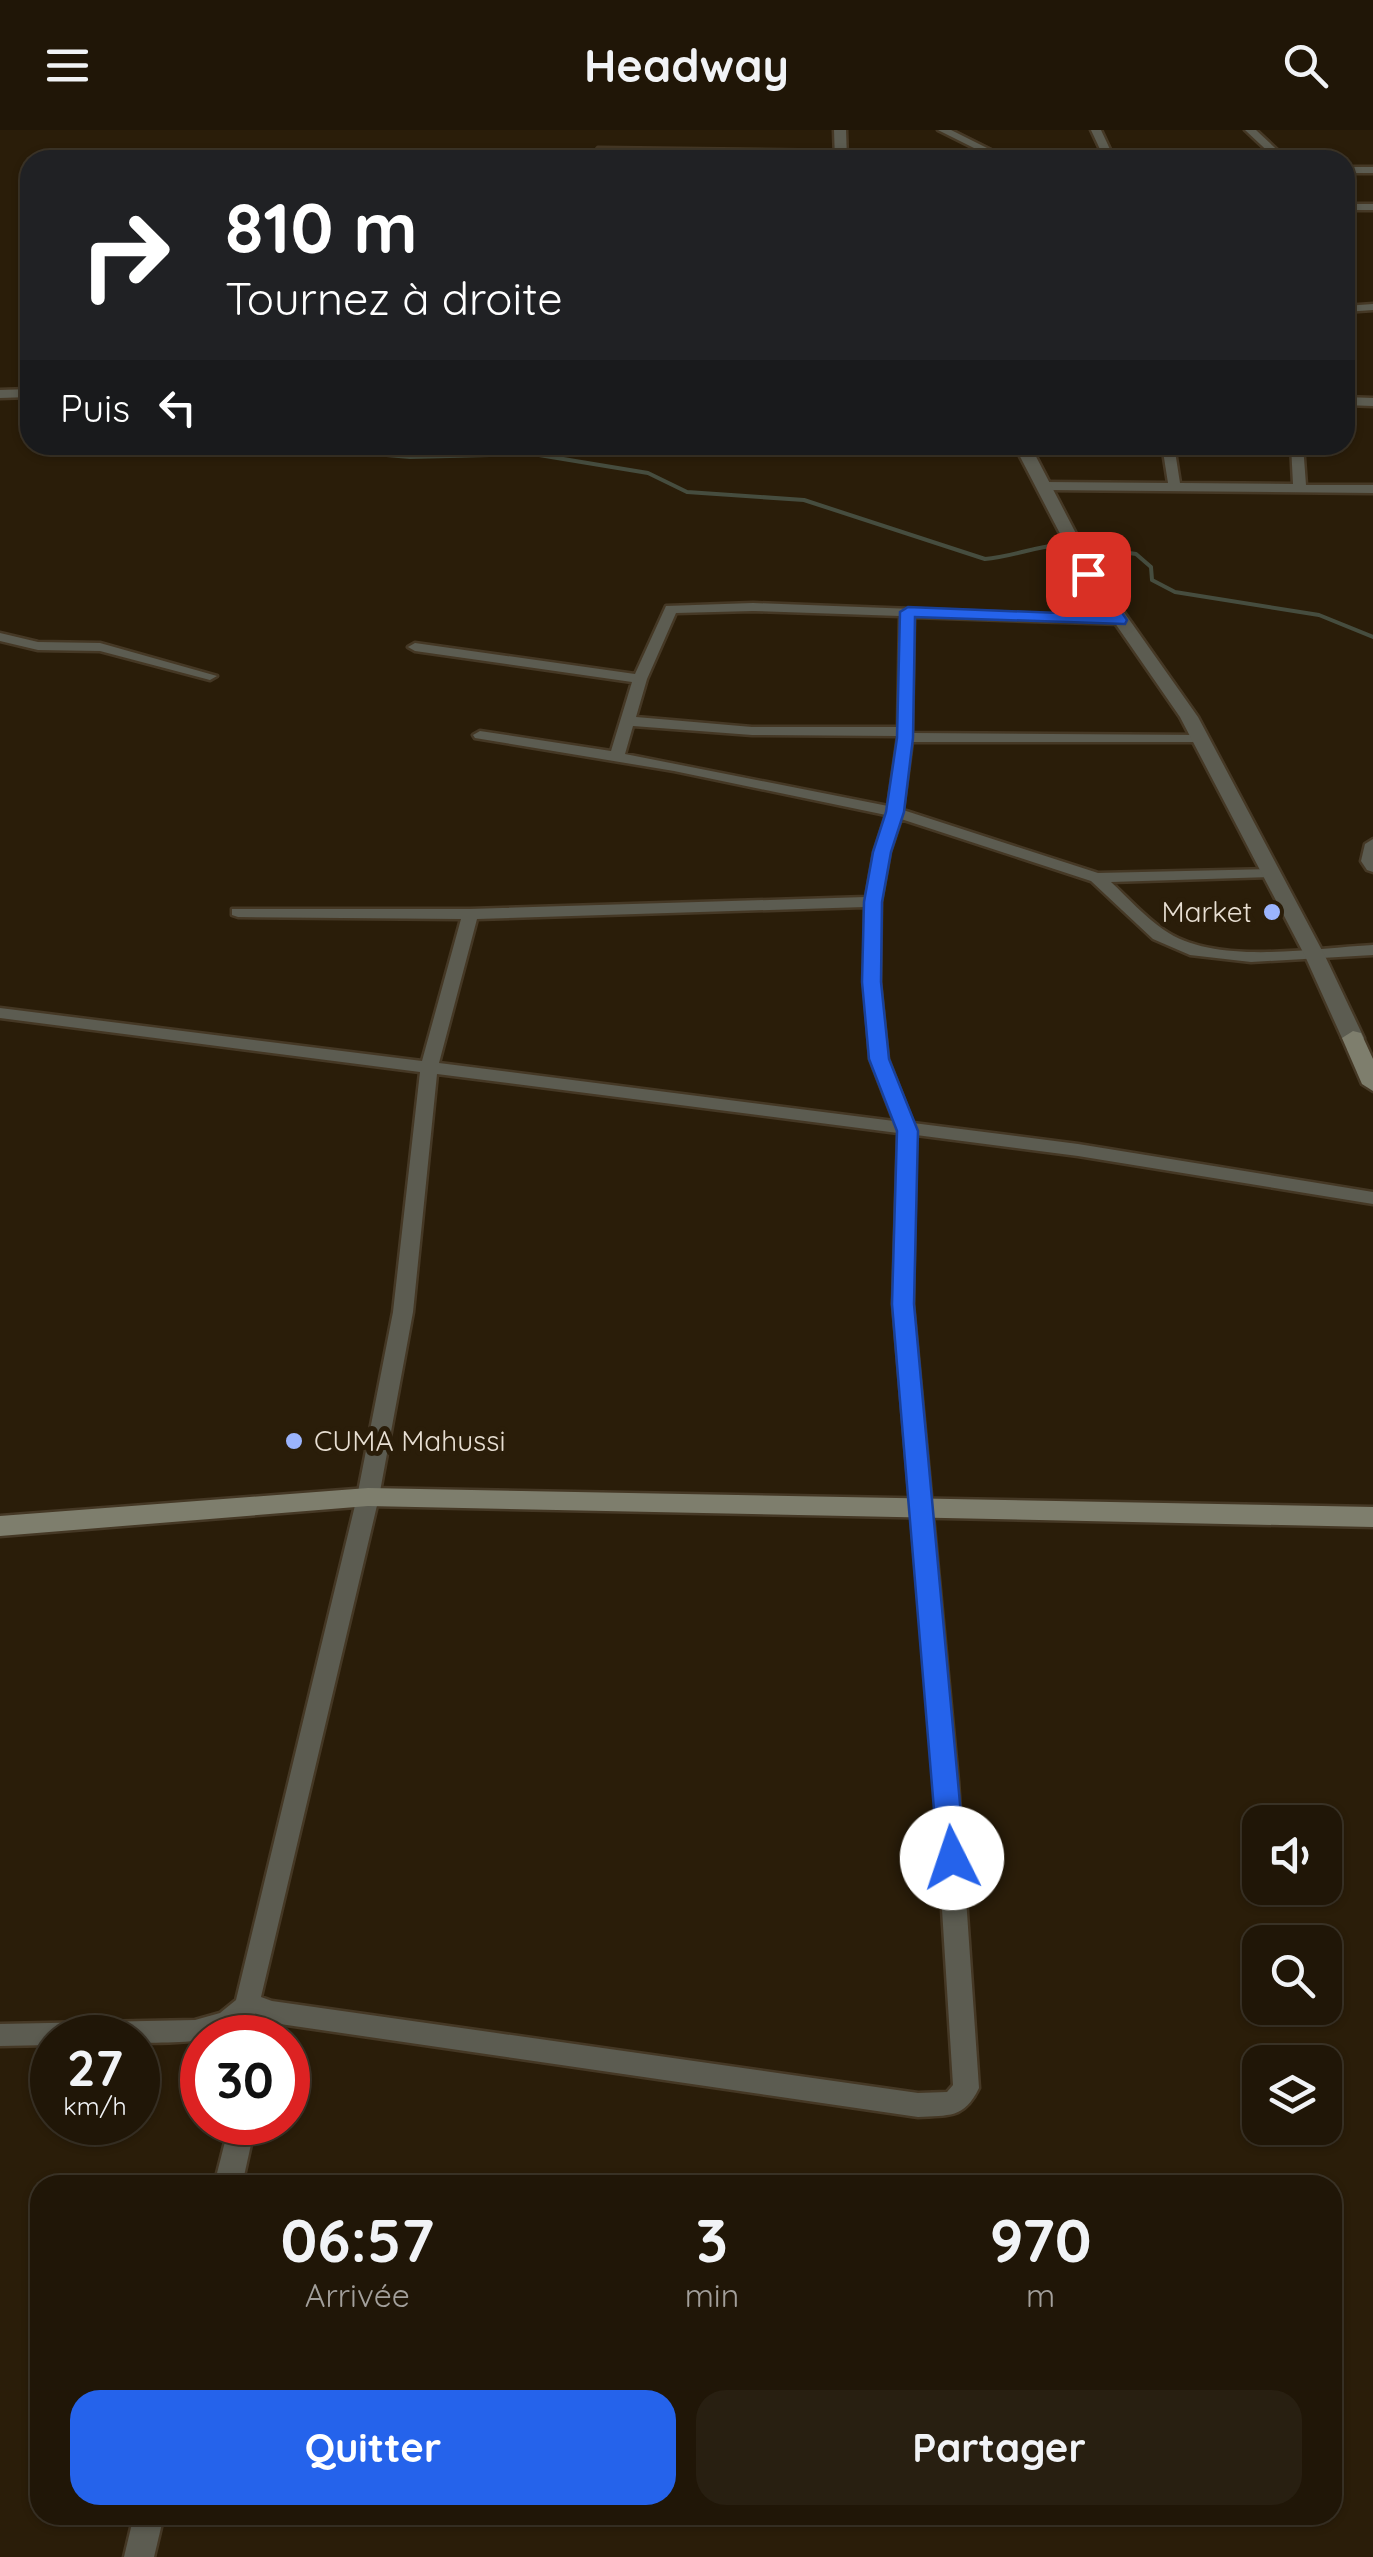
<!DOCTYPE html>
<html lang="fr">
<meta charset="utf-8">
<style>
:root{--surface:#201607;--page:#281f11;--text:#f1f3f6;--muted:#a29f9b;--line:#3d3528;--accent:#2563eb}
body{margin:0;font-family:Quicksand,sans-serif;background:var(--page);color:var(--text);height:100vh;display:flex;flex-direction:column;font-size:38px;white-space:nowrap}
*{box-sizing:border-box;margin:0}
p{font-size:32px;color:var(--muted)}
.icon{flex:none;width:55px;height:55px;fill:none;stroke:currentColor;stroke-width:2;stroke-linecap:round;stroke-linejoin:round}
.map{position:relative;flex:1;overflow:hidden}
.drawer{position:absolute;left:30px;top:2045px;width:1312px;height:350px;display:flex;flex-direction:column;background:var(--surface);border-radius:30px;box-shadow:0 2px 8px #0004,0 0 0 2px var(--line)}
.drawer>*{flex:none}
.hud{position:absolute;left:20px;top:20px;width:1335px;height:305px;border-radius:30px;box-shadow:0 2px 8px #0004,0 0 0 2px var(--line);background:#202124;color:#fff;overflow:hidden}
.fabs{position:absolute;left:1242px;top:1675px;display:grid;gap:20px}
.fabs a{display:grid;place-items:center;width:100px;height:100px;border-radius:20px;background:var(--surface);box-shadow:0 2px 8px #0004,0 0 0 2px var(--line);font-size:50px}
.speed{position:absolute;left:30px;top:1885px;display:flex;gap:20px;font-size:50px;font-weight:700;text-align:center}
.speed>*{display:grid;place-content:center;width:130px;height:130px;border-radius:50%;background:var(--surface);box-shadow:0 2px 8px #0004,0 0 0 2px var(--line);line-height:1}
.speed small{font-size:25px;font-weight:400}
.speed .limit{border:15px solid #d22;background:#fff;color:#111}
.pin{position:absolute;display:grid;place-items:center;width:85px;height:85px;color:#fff;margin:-42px;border-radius:20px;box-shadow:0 5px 15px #0006}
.me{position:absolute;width:110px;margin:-55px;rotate:356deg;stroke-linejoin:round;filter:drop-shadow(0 0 8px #0008)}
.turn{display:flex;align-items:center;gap:35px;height:210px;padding:0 40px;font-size:45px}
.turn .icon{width:130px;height:130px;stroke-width:2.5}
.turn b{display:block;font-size:70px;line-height:85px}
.then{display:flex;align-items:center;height:95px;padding:0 40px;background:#0003;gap:20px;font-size:38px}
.eta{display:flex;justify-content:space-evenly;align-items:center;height:170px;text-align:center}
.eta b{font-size:60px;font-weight:800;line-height:70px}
.action{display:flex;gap:20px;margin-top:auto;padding:20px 40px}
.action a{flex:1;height:115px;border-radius:30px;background:var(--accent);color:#fff;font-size:40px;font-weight:800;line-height:115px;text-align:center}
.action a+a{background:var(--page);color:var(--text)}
header{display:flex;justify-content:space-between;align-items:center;height:130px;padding:0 40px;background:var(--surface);font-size:45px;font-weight:800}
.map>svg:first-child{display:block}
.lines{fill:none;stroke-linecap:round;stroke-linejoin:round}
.stream{stroke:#464d3f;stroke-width:4}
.minor-casing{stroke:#453825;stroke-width:5}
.tertiary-casing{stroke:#453825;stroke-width:5}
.secondary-casing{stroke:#453825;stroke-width:5}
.minor{fill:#5c5c51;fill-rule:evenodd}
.tertiary{fill:#5c5c51;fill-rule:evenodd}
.secondary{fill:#7e7e6d;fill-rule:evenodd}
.route{fill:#2563eb;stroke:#184099;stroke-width:2.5}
.poi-dot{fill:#9bb4fd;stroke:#2a1d09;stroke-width:4}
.labels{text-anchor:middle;stroke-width:10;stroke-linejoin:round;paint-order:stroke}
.poi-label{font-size:28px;fill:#e8dfd3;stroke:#2a1d09;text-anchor:end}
</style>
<header><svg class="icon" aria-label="menu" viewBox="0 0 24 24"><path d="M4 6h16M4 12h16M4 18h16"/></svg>Headway<svg class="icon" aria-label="search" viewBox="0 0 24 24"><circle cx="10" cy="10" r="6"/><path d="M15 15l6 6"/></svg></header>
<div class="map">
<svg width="1373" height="2427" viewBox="0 0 1373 2427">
<rect width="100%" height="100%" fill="#2a1d09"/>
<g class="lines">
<g class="stream">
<path d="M304,318l106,9 123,-3 115,19 39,19 117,8 181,59c26,-2 48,-12 74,-14"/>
<polyline points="1083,416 1136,424 1151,437 1152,450 1175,462 1319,485 1373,507"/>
</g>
<defs>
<g id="minor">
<polygon points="938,0 951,0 1011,30 998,30"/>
<polygon points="1091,0 1101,0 1115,30 1105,30"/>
<polygon points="1245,0 1256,0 1288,30 1277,30"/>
<polygon points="598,18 838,21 843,24 838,27 594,23"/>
<rect x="1345" y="37" width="28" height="6"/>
<rect x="1345" y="74" width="28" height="6"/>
<polygon points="1373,174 1373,180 1345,182 1345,176"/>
<polygon points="30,259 30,267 0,268 0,260"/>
<polygon points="1345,267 1373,268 1373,276 1345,275"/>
<polygon points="1162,315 1174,315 1180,353 1293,354 1291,315 1303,315 1306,355 1373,355 1373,363 1046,360 1040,356 1046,352 1168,353"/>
<path d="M753,473l372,14v6l-5,1 -206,-7 -2,116 289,2 5,1v6h-294l-9,68 195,63 179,-4 2,3 -8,5 -160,5c17,16 34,35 53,48 51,36 149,18 209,15v10l-122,7 -61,-7 -37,-16 -62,-58 -190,-62 -11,33 -9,50 -1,80 8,77 25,64 165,21 295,48v12l-295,-48 -162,-21 -3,169 45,477 21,307c-15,31 -30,27 -61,29l-638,-93 -3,14h-26l5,-20 -3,-1c-34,28 -72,25 -115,26v-5h-86v7l-52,1v-22l195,-4 25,-7 16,-13 121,-503 36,-185 27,-240 -420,-54v-10l422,53 39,-142 -223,-2 -6,-2v-6h238l396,-12 8,-45 12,-37 -212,-44 -199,-33 -2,-3 7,-4 131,20 21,-69 -217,-31 -7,-4 7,-4 220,31 31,-68zM753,481l147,5 -2,111h-146l-116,-10 11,-38 29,-66zM633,596l119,9 146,1 -10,70 -263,-52zM865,777l-1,75 6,77 24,62 -455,-58 38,-144zM437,944l461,59 -5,171 41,477 19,304 -6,7 -29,1 -646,-92 -11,-4 118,-500 34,-185z"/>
<polygon points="0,503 38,512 100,513 217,546 210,550 100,521 38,520 0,511"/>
<polygon points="1373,709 1373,742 1367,740 1361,731 1365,714"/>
<polygon points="230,1992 256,1992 242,2055 214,2055"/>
<polygon points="134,2385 164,2385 154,2427 124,2427"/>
</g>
<g id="tertiary">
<polygon points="834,0 846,0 847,30 835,30"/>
<polygon points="1014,315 1030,315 1097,444 1198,587 1325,826 1364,908 1361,913 1353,915 1342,908 1305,826 1180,587 1081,444"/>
</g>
<g id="secondary">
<polygon points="1353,901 1361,903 1373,929 1373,961 1362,954 1342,908"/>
<polygon points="368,1358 1373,1377 1373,1397 368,1376 0,1406 0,1386"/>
</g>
</defs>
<use href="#minor" class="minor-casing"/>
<use href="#tertiary" class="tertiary-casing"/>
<use href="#secondary" class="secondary-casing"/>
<use href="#minor" class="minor"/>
<use href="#tertiary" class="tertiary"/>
<use href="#secondary" class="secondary"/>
</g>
<polygon class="route" points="1088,439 1094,441 1127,490 1125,494 915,487 913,608 904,682 891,722 882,772 881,852 889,929 918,1001 914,1174 965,1728 961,1736 952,1739 942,1736 938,1728 892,1174 897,1001 869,929 862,852 864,772 873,722 886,682 897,608 900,482 908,477 1108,485 1081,444"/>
<g class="poi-dot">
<circle cx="1272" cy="782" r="10"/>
<circle cx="294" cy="1311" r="10"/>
</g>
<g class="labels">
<g class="poi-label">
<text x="1252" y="792">Market</text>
<text x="314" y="1321" text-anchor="start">CUMA Mahussi</text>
</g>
</g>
</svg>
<div class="fabs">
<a><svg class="icon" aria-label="sound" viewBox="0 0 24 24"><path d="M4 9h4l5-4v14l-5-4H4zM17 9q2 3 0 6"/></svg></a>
<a><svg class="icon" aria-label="search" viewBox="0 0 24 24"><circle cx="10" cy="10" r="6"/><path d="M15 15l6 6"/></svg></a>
<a><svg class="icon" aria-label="layers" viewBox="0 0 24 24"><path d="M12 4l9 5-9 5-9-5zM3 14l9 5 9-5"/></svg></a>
</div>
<div class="speed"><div>27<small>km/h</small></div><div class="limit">30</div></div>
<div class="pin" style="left:1088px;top:444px;background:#d93025"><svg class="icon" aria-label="arrive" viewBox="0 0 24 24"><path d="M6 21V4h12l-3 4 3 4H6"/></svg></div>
<svg class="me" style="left:952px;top:1728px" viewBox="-20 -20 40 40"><circle r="19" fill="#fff"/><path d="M0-13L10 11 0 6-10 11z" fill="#2563eb"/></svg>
<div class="hud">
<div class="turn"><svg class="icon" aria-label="right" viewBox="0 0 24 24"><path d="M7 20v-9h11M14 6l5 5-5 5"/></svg><div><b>810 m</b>Tournez à droite</div></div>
<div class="then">Puis<svg class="icon" aria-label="left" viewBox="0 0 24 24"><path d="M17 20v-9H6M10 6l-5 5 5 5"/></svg></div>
</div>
<section class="drawer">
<div class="eta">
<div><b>06:57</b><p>Arrivée</p></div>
<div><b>3</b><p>min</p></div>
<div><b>970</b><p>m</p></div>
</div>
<div class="action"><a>Quitter</a><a>Partager</a></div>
</section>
</div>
